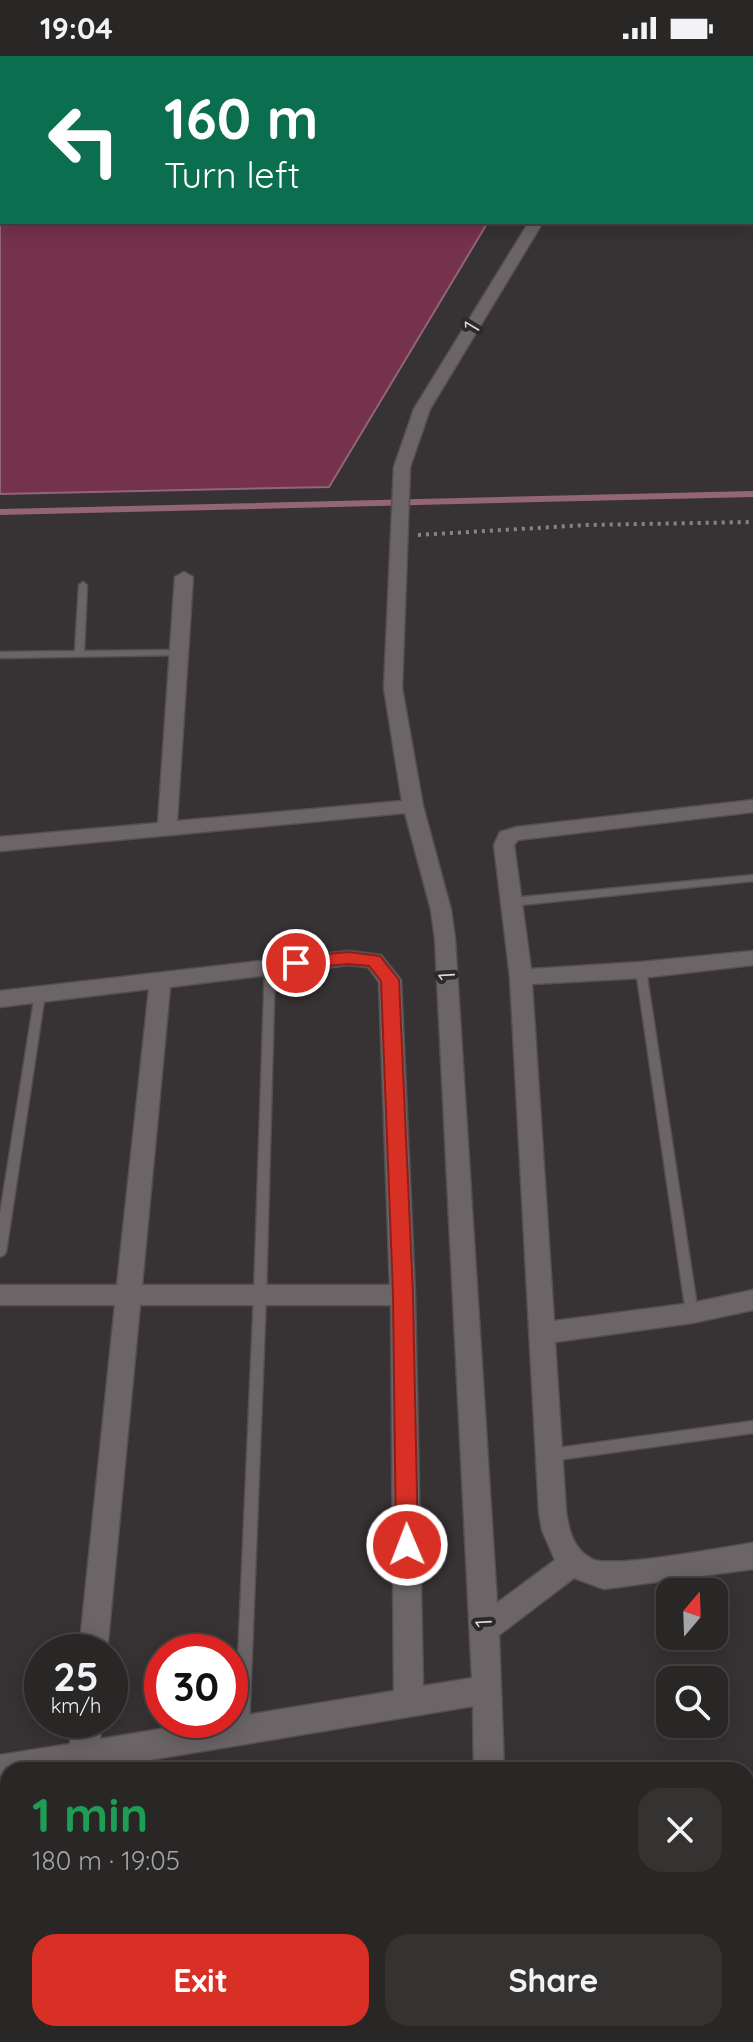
<!DOCTYPE html>
<meta charset="utf-8">
<style>
:root{--surface:#292626;--page:#353232;--text:#f1f3f6;--muted:#a5a5a7;--line:#454343;--accent:#d93025}
body{margin:0;font-family:Quicksand,sans-serif;background:var(--page);color:var(--text);height:100vh;display:flex;flex-direction:column;font-size:30px;white-space:nowrap}
*{box-sizing:border-box;margin:0}
p{font-size:26px;color:var(--muted)}
.icon{flex:none;width:44px;height:44px;fill:none;stroke:currentColor;stroke-width:2;stroke-linecap:round;stroke-linejoin:round}
.map{position:relative;flex:1;overflow:hidden}
.side{position:absolute;left:0px;top:1706px;width:754px;height:280px;display:flex;flex-direction:column;background:var(--surface);border-radius:24px 24px 0 0;box-shadow:0 4px 20px #0003,0 0 0 2px var(--line)}
.side>*{flex:none}
.guide{position:absolute;left:0px;top:0px;width:754px;height:168px;box-shadow:0 4px 20px #0003,0 0 0 2px var(--line);background:#0b6e4f;color:#fff;overflow:hidden}
.needle{width:52px;rotate:19deg}
.controls{position:absolute;left:656px;top:1522px;display:grid;gap:16px}
.controls a{display:grid;place-items:center;width:72px;height:72px;border-radius:16px;background:var(--surface);box-shadow:0 4px 20px #0003,0 0 0 2px var(--line);font-size:40px}
.speed{position:absolute;left:24px;top:1578px;display:flex;gap:16px;font-size:40px;font-weight:700;text-align:center}
.speed>*{display:grid;place-content:center;width:104px;height:104px;border-radius:50%;background:var(--surface);box-shadow:0 4px 20px #0003,0 0 0 2px var(--line);line-height:1}
.speed small{font-size:20px;font-weight:400}
.speed .limit{border:12px solid #d22;background:#fff;color:#111}
.pin{position:absolute;display:grid;place-items:center;width:68px;height:68px;color:#fff;margin:-34px;border:4px solid #fff;border-radius:50%;box-shadow:0 2px 8px #0007}
.me{position:absolute;width:88px;margin:-44px;rotate:359deg;stroke-linejoin:round;filter:drop-shadow(0 0 6px #0008)}
.turn{display:flex;align-items:center;gap:28px;height:168px;padding:0 32px;font-size:36px}
.turn .icon{width:104px;height:104px;stroke-width:2.5}
.turn b{display:block;font-size:56px;line-height:68px}
.round{display:grid;place-items:center;flex:none;width:84px;height:84px;border-radius:24px;background:var(--page)}
.headline{display:flex;align-items:center;justify-content:space-between;height:136px;padding:0 32px}
h1{font-size:48px;font-weight:700;line-height:60px;color:#1e9e55}
.cta{display:flex;gap:16px;margin-top:auto;padding:16px 32px}
.cta a{flex:1;height:92px;border-radius:24px;background:var(--accent);color:#fff;font-size:32px;font-weight:700;line-height:92px;text-align:center}
.cta a+a{background:var(--page);color:var(--text)}
.status{display:flex;justify-content:space-between;align-items:center;height:56px;padding:0 40px;background:var(--surface);direction:ltr}
.status svg{height:22px;fill:currentColor}
.map>svg:first-child{display:block}
.water{fill:#75324c;stroke:#946477;stroke-width:2}
.lines{fill:none;stroke-linecap:round;stroke-linejoin:round}
.stream-far1{stroke:#946477;stroke-width:5}
.stream{stroke:#946477;stroke-width:6}
.service-casing{stroke:#544f51;stroke-width:3}
.minor-casing{stroke:#544f51;stroke-width:3}
.path-far1{stroke:#888384;stroke-width:3;stroke-dasharray:2 4;stroke-linecap:butt}
.path{stroke:#888384;stroke-width:4;stroke-dasharray:3 5;stroke-linecap:butt}
.service{fill:#6c6567;fill-rule:evenodd}
.minor{fill:#6c6567;fill-rule:evenodd}
.route{fill:#d93025;stroke:#8d1f18;stroke-width:2}
.labels{text-anchor:middle;stroke-width:8;stroke-linejoin:round;paint-order:stroke}
.street-label{font-size:24px;fill:#dedadb;stroke:#2d2829}
</style>
<div class="status"><b>19:04</b><svg viewBox="0 0 49 12"><path d="M0 12V9h3v3zM5 12V6h3v6zM10 12V3h3v9zM15 12V0h3v12zM26 1h20v11H26zM47 4h2v5h-2z"/></svg></div>
<div class="map">
<svg width="753" height="1986" viewBox="0 0 753 1986">
<rect width="100%" height="100%" fill="#373233"/>
<polygon class="water" points="0,0 227,2 2,2 2,166 488,166 329,431 0,438"/>
<g class="lines">
<polyline class="stream-far1" points="491,0 507,2"/>
<polyline class="stream" points="0,456 753,438"/>
<defs>
<g id="service">
<polygon points="83,526 87,529 84,595 179,594 182,595 182,599 0,602 0,596 75,595 79,529"/>
<polygon points="753,819 753,825 511,850 506,846 511,842"/>
<polygon points="270,905 275,909 266,1239 249,1672 247,1677 242,1679 237,1677 235,1672 254,1239 265,909"/>
<polygon points="641,910 646,914 698,1257 696,1261 692,1262 688,1261 686,1257 636,914"/>
<polygon points="40,934 45,938 6,1196 4,1199 0,1201 0,1158 35,938"/>
<polygon points="753,1365 753,1377 550,1405 545,1403 543,1399 545,1395 550,1393"/>
</g>
<g id="minor">
<polygon points="586,0 611,0 613,2 588,2"/>
<rect x="752" y="17" width="1" height="8"/>
<path d="M529,166h14l-113,187 -20,58 -8,221 21,118 28,104 4,29 42,664 58,-43 -13,-30 -3,-18 -29,-535 -16,-132 6,-13 17,-5 236,-27v12l-235,28 -4,5 17,124 110,-7 112,-11v14l-112,13 -109,6 22,337 138,-18 61,-13v20l-61,13 -137,19 11,170c3,19 7,37 26,47 19,10 133,-12 161,-16v26l-149,20 -30,-11 -75,57 5,135h-30l-1,-64 -384,64h-81v13l-8,2v-30l70,-11 2,-24h30l-2,19 294,-48 -3,-386h-251l-33,347h-28l36,-347h-115v-20h117l32,-296 -149,18v-16l348,-40 33,4 20,25 14,315 8,391 49,-8 -37,-739 -4,-29 -26,-97 -405,38v-14l158,-14 17,-246 9,-5 9,5 -16,244 225,-20 -18,-113 10,-221 20,-58zM348,909l20,2 11,15 11,303h-248l28,-298z"/>
<rect x="482" y="1978" width="32" height="8"/>
</g>
</defs>
<use href="#service" class="service-casing"/>
<use href="#minor" class="minor-casing"/>
<polyline class="path-far1" points="695,0 711,2"/>
<polyline class="path" points="418,479 587,469 753,466"/>
<use href="#service" class="service"/>
<use href="#minor" class="minor"/>
</g>
<polygon class="route" points="348,896 380,900 399,924 413,1239 418,1489 415,1497 407,1500 399,1497 396,1489 393,1239 381,925 369,910 348,908 296,913 287,907 296,901"/>
<g class="labels">
<g class="street-label">
<text transform="translate(472 271) rotate(-59)" y="8">1</text>
<text transform="translate(447 920) rotate(-93)" y="8">1</text>
<text transform="translate(484 1567) rotate(-93)" y="8">1</text>
</g>
</g>
</svg>
<div class="controls">
<a><svg class="needle" viewBox="-14 -14 28 28"><path d="M0-13l5 13h-10z" fill="#e53935"/><path d="M0 13l5-13h-10z" fill="#a5a5a7"/></svg></a>
<a><svg class="icon" aria-label="search" viewBox="0 0 24 24"><circle cx="10" cy="10" r="6"/><path d="M15 15l6 6"/></svg></a>
</div>
<div class="speed"><div>25<small>km/h</small></div><div class="limit">30</div></div>
<div class="pin" style="left:296px;top:907px;background:#d93025"><svg class="icon" aria-label="arrive" viewBox="0 0 24 24"><path d="M6 21V4h12l-3 4 3 4H6"/></svg></div>
<svg class="me" style="left:407px;top:1489px" viewBox="-20 -20 40 40"><circle r="17" fill="#d93025" stroke="#fff" stroke-width="3"/><path d="M0-11L8 9 0 5-8 9z" fill="#fff"/></svg>
<div class="guide">
<div class="turn"><svg class="icon" aria-label="left" viewBox="0 0 24 24"><path d="M17 20v-9H6M10 6l-5 5 5 5"/></svg><div><b>160 m</b>Turn left</div></div>
</div>
<section class="side">
<div class="headline"><div><h1>1 min</h1><p>180 m · 19:05</p></div><a class="round"><svg class="icon" aria-label="close" viewBox="0 0 24 24"><path d="M6 6l12 12M18 6L6 18"/></svg></a></div>
<div class="cta"><a>Exit</a><a>Share</a></div>
</section>
</div>
